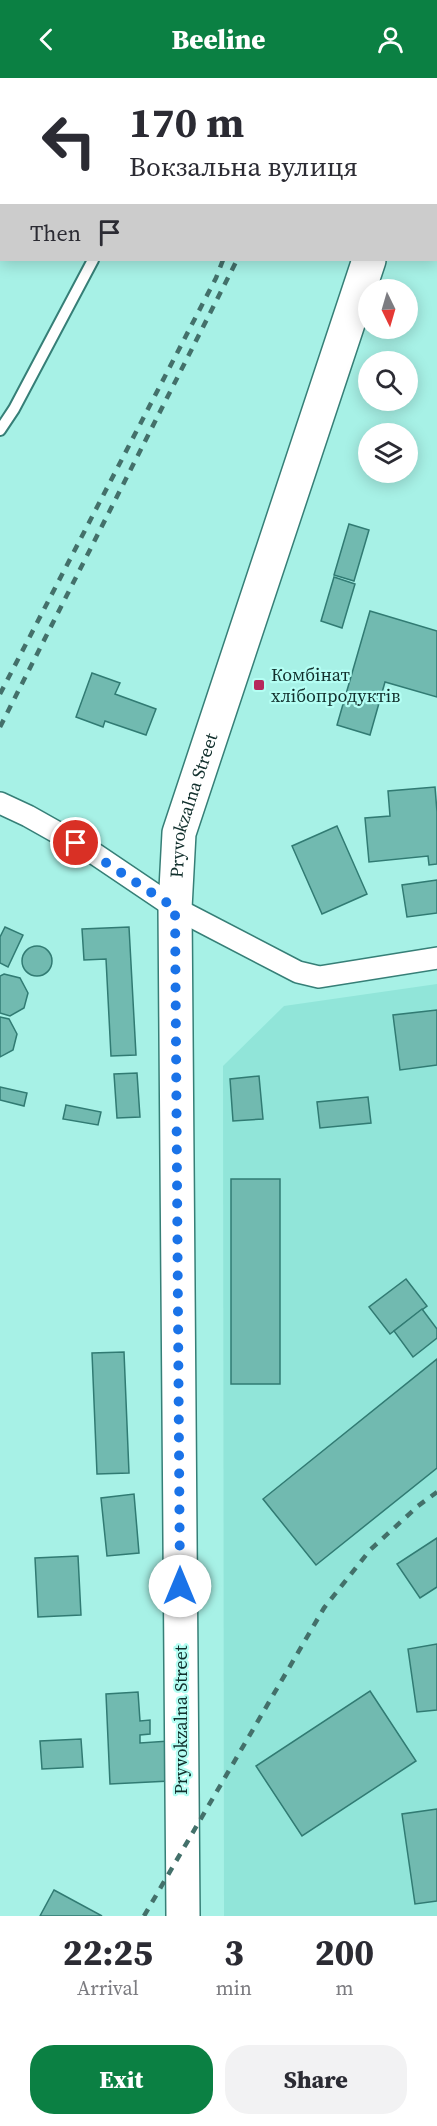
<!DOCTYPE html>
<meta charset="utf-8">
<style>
:root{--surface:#fff;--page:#f2f2f3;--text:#2b2b33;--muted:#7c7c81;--accent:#0b8043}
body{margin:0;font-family:"Source Serif 4",serif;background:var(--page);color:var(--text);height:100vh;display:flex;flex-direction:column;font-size:22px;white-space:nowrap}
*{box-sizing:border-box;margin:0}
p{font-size:20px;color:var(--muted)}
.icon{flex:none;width:33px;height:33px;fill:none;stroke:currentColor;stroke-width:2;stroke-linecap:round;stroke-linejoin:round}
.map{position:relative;height:1838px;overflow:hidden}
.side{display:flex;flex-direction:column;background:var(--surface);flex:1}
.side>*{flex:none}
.guide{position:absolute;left:0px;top:0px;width:438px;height:183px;box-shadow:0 3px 15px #0003;background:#fff;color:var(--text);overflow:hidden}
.needle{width:39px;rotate:175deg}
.controls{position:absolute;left:358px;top:201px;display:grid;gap:12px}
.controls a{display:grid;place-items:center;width:60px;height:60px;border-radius:50%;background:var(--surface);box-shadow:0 3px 15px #0003;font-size:30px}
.pin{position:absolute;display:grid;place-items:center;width:51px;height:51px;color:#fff;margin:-26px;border:3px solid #fff;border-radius:50%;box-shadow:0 2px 6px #0007}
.me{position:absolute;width:66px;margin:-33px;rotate:0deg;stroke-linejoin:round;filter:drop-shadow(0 0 4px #0008)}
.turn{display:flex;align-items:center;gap:21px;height:126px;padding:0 30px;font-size:27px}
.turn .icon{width:78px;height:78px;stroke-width:2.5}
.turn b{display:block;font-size:42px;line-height:51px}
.then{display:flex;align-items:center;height:57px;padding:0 30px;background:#0003;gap:12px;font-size:22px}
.eta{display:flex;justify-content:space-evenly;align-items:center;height:102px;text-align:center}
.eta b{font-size:36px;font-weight:800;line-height:42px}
.cta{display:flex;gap:12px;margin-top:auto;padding:12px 30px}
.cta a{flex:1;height:69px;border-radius:24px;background:var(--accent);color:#fff;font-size:24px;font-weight:800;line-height:69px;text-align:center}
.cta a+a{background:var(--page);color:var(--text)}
header{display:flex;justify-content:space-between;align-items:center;height:78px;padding:0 30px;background:var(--accent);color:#fff;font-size:27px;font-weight:800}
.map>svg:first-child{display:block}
.built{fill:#91e5d9}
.building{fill:#71bab0;stroke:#317b73;stroke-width:1.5}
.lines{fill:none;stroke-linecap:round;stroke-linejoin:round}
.lane-casing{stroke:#367f77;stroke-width:14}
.street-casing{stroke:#367f77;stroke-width:24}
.primary-casing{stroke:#367f77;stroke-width:36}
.lane{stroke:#fff;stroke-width:10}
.street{stroke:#fff;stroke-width:21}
.primary{stroke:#fff;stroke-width:33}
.rail{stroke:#43706a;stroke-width:4.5;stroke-dasharray:8 8;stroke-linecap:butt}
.route{stroke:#1a73e8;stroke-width:10;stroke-dasharray:0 18}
.poi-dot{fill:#b6285b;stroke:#b4fef3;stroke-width:2}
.labels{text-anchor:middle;stroke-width:4.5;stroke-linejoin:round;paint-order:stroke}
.poi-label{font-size:18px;fill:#112f2c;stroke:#b4fef3;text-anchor:start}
.street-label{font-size:18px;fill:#112f2c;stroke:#b4fef3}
</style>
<header><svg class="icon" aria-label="back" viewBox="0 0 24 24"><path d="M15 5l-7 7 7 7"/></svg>Beeline<svg class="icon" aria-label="person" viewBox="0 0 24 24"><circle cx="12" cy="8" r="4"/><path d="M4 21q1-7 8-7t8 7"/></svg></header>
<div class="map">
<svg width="437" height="1838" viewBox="0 0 437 1838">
<rect width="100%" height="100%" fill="#a7f1e6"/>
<polygon class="built" points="437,906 437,1838 224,1838 223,988 284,928"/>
<g class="building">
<polygon points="349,446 369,452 354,503 334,497"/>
<polygon points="334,499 355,506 342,550 321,543"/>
<polygon points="370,533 437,553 437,619 385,604 370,657 337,647"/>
<polygon points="92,595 120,605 115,616 156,631 146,657 105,643 103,649 76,639"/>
<polygon points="435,709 437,734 437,786 429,787 428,778 369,784 365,740 390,738 388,713"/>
<polygon points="337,748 367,816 322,836 292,768"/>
<polygon points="437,802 437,835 407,839 402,807"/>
<polygon points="5,849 23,857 8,889 0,885 0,859"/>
<polygon points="129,849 136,977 111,978 106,881 84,882 82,851"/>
<circle cx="37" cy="883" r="15"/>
<polygon points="4,896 20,900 28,915 24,930 10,938 0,935 0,898"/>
<polygon points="437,932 437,987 400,992 393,937"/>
<polygon points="0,939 9,941 17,956 13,972 0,979"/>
<polygon points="137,995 140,1039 117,1040 114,996"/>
<polygon points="259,998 263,1041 233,1043 230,1001"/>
<polygon points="0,1009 27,1015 24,1028 0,1022"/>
<polygon points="368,1019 371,1045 320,1050 317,1024"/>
<polygon points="66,1027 101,1034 98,1047 63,1041"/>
<rect x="231" y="1101" width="49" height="205"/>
<polygon points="406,1201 427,1228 390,1256 369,1229"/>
<polygon points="422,1231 437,1251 437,1260 413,1279 394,1253"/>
<polygon points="124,1274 129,1395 97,1396 92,1275"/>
<polygon points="437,1281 437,1390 316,1487 263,1421"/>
<polygon points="134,1416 139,1475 107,1478 101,1420"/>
<polygon points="437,1460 437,1509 420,1520 397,1486"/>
<polygon points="78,1478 81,1537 38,1539 35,1480"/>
<polygon points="437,1566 437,1632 417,1634 408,1571"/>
<polygon points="370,1613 416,1683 302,1758 256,1688"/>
<polygon points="138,1614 140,1643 150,1642 150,1656 140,1657 140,1665 169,1663 170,1703 110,1706 106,1616"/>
<polygon points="81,1661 83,1689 42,1691 40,1663"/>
<polygon points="437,1731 437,1823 415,1826 402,1736"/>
<polygon points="54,1812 102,1838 40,1838"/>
</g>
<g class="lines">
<defs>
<g id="lane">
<polyline points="201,2 201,0"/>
<polyline points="0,352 14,331 93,182"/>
</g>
<polyline id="street" points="0,725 28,738 92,774 175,830 298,894 319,899 437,880"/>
<g id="primary">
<polyline points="429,2 430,0"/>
<path id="s1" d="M183,1838l-8,-1008 4,-75 190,-573"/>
</g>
</defs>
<use href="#lane" class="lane-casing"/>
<use href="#street" class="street-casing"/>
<use href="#primary" class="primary-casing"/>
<use href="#lane" class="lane"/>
<use href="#street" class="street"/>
<use href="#primary" class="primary"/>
<g class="rail">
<polyline points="294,2 294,0"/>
<polyline points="306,2 307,0"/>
<polyline points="0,616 216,200 223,182"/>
<polyline points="0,649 237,182"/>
<polyline points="144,1838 324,1530 370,1472 418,1428 437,1414"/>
</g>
</g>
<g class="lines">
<polyline class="route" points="76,765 175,830 180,1508"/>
</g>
<rect class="poi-dot" x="253" y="601" width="12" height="12" rx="3"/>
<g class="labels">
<g class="poi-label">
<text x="271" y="603">Комбінат<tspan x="271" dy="21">хлібопродуктів</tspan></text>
</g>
<g class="street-label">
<text dy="6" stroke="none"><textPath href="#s1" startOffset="1113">Pryvokzalna Street</textPath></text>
<text transform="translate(181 1642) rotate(-90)" y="6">Pryvokzalna Street</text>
</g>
</g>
</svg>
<div class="controls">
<a><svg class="needle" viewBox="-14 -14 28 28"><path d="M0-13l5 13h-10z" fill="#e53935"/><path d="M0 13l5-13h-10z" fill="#7c7c81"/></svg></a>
<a><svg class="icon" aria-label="search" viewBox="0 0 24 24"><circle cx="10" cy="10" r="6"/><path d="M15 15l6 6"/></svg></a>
<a><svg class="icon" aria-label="layers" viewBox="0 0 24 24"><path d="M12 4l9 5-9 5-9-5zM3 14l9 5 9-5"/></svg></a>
</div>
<div class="pin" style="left:76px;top:765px;background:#d93025"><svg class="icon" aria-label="arrive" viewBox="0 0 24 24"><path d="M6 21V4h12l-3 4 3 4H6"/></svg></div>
<svg class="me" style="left:180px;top:1508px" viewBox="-20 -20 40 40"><circle r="19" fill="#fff"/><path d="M0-13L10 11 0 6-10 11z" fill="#1a73e8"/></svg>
<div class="guide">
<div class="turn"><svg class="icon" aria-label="left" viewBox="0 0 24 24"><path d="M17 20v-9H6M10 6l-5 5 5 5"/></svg><div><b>170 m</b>Вокзальна вулиця</div></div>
<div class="then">Then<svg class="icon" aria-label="arrive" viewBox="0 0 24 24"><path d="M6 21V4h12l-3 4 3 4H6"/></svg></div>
</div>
</div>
<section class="side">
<div class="eta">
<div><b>22:25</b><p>Arrival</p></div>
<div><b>3</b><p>min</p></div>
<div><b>200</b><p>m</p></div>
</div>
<div class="cta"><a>Exit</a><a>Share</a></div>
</section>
